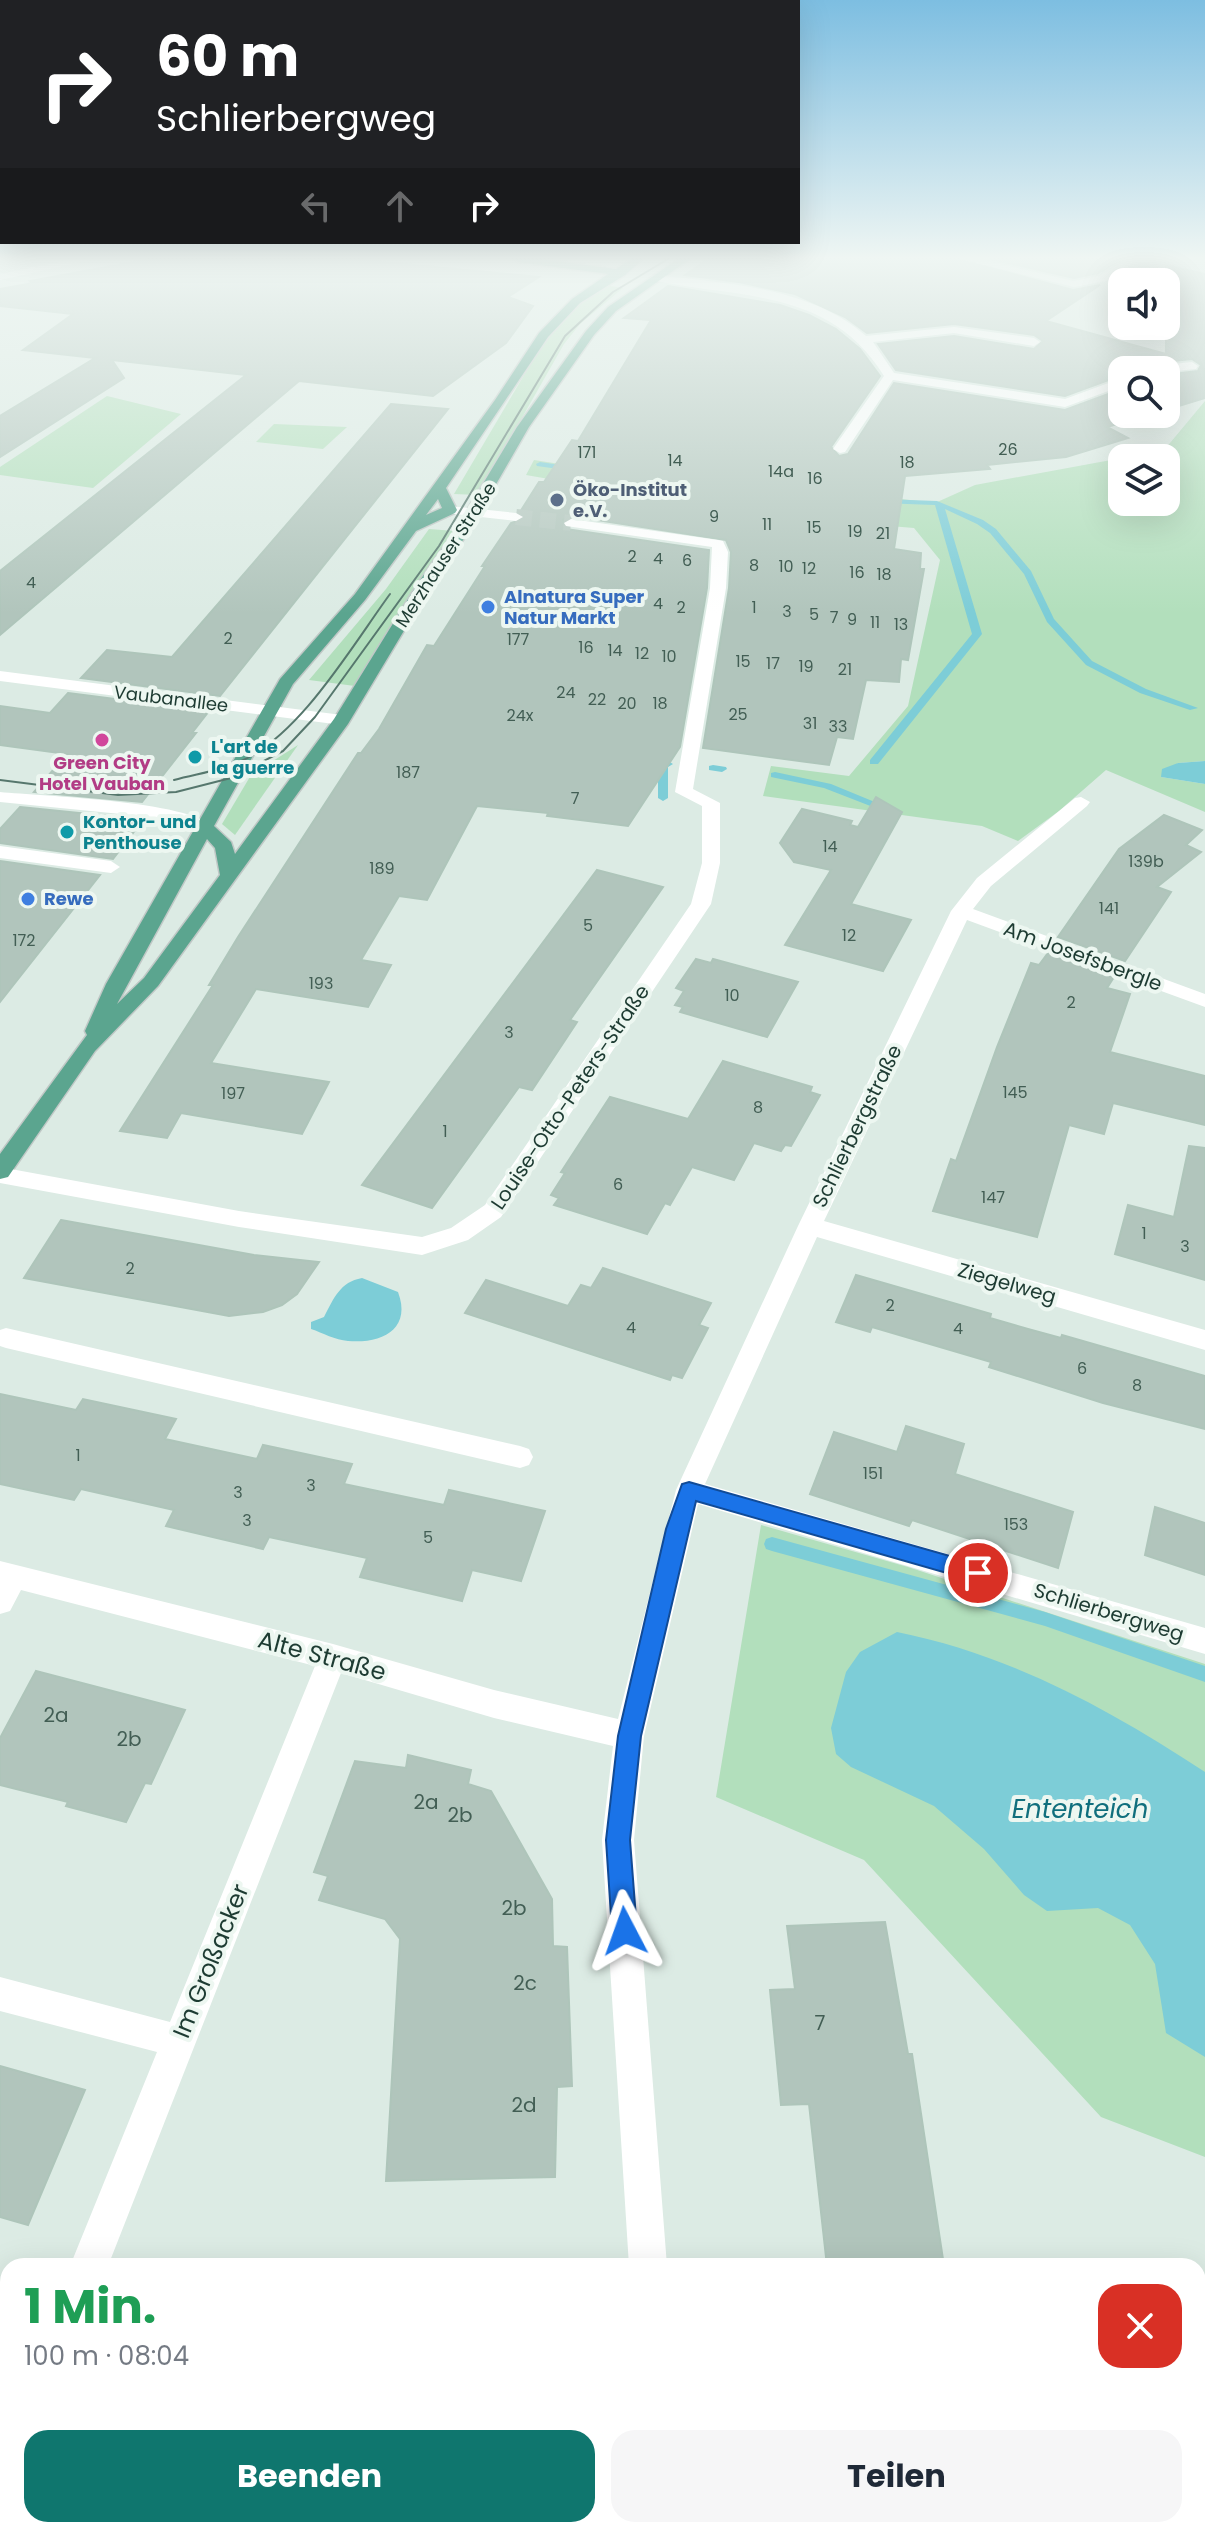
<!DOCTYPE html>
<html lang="de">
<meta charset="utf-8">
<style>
:root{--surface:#fff;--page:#f6f6f7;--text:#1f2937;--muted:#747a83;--accent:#0f766e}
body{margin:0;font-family:Poppins,sans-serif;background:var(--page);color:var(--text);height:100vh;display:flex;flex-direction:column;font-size:30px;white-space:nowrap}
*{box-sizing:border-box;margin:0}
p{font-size:26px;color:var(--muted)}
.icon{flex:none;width:44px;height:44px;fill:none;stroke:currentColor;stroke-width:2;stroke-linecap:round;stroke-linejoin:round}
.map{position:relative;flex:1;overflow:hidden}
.panel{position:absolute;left:0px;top:2258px;width:1206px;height:280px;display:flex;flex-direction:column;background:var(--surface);border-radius:24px 24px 0 0;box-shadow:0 8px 32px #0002}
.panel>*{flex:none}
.banner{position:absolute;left:0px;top:0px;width:800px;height:244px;box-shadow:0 8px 32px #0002;background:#202124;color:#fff;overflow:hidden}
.controls{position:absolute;left:1108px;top:268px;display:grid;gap:16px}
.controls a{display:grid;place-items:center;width:72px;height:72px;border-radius:16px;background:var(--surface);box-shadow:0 8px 32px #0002;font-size:40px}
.pin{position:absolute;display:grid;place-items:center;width:68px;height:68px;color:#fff;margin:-34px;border:4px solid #fff;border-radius:50%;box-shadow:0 2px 8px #0007}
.me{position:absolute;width:88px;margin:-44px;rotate:356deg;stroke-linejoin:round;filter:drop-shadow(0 0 6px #0008)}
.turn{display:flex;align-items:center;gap:28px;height:168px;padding:0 24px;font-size:36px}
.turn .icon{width:104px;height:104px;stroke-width:2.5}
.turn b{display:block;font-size:56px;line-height:68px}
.lanes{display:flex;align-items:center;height:76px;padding:0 24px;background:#0003;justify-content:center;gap:40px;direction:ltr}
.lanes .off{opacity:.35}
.round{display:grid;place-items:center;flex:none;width:84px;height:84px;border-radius:24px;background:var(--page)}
.headline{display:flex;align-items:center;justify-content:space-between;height:136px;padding:0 24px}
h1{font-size:48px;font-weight:700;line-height:60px;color:#1e9e55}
.button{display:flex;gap:16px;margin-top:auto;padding:16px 24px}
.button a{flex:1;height:92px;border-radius:24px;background:var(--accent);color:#fff;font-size:32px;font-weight:700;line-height:92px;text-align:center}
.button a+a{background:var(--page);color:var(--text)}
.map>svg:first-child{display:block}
.green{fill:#b2dfbc}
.water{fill:#7dcdd7}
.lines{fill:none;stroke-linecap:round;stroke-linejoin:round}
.stream{fill:#7dcdd7;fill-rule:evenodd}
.building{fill:#b1c5bc;stroke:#aec5ba;stroke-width:2}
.minor-tunnel{stroke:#b6c8c0;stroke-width:16;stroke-dasharray:16 8;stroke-linecap:butt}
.major-casing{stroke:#c0c8c6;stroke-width:3}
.minor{fill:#fff;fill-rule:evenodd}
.major{fill:#5ba58f;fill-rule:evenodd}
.tram{stroke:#56776d;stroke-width:2}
.route{fill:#1a73e8;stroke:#114b97;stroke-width:2}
.service-dot{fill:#5c6f8a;stroke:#edf7f1;stroke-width:3}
.shop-dot{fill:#3f7fe0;stroke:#edf7f1;stroke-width:3}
.hotel-dot{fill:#d1479c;stroke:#edf7f1;stroke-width:3}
.culture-dot{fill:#0f9aa8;stroke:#edf7f1;stroke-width:3}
.labels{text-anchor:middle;stroke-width:8;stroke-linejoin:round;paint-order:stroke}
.number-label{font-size:16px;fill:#425e54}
.far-service-label{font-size:18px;font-weight:bold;fill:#4e5e75;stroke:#edf7f1;text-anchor:start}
.far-street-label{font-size:18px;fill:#1d3b32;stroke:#edf7f1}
.far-shop-label{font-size:18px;font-weight:bold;fill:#366cbe;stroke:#edf7f1;text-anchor:start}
.far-culture-label{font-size:18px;font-weight:bold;fill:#0d838f;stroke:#edf7f1;text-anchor:start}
.far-hotel-label{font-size:18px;font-weight:bold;fill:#b23c85;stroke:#edf7f1}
.street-label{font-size:20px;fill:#1d3b32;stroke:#edf7f1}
.near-number-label{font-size:20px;fill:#425e54}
.near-street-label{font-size:24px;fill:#1d3b32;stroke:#edf7f1}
.near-water-label{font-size:26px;font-style:italic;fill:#116f7d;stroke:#edf7f1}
</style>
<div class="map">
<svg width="1205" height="2538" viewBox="0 0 1205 2538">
<rect width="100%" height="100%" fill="#dcebe4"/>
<g class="green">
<polygon points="604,285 623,288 580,324 564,344 478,495 454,494 540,348 573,308"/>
<polygon points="107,396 181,414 93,488 0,475 0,467"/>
<polygon points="1205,401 1205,761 1178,763 1161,777 1205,784 1205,812 1106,770 1059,811 1018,841 982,826 763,796 771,766 849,776 908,706 940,560 914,528 755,515 526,475 534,460 761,495 843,492 935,503 975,485 1122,458 1122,502 1166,502 1166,458 1123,458 1165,449"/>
<polygon points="274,424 347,427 323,449 256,442"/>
<polygon points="429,529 455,531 406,602 355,686 309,680 386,589"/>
<polygon points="298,745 235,835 222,824 251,775"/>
<polygon points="761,1525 908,1567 1205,1664 1205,2157 1101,2117 864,1860 716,1797"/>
</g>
<g class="water">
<polygon points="1205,761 1205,784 1161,777 1162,769 1178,763"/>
<path d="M362,1278l36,14c14,37 -16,52 -50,49 -13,-1 -25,-8 -37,-12v-7l13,-5c10,-19 16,-35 38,-39z"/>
<path d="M897,1632c114,23 212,77 308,140v285l-39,-24 -11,-69 -25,-39 -32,-17 -51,3 -23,-16 -40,-46 -50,-43 -83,-39 -15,-13 -5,-26 15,-56 14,-20z"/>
</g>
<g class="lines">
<g class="stream">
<polygon points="540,462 573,467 577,469 573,471 537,466 536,464"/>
<polygon points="882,499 937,501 983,520 996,529 1031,571 1054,619 1092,661 1146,689 1198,708 1190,710 1140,693 1086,665 1047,622 1024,574 990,533 977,524 945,509 982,634 878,764 870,764 870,760 972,634 935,505 879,503 878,501"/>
<polygon points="668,761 673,764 668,767 668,798 663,801 658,798 658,764"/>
<polygon points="713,765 726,767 727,769 722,772 709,770 709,766"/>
<polygon points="775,772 831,784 882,805 881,807 873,807 824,788 771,777 771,773"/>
<polygon points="772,1537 1045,1612 1205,1666 1205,1682 1045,1626 772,1551 766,1549 764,1544 766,1539"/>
</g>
</g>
<g class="building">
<polygon points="150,259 352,259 539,277 508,297 533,306 506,343 433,396 299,381 0,635 0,571 246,375 112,360 124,378 0,457 0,416 95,358 23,350 73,314 0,306 0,289 33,283 30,281"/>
<polygon points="708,259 957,259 1073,290 1100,285 1046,321 1166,354 1166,265 1205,274 1205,398 1166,410 1166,375 1198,371 1201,365 1192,359 1152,363 1143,370 1122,370 1122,375 1065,396 896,370 878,344 954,336 1034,349 1043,341 1034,335 954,324 867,333 845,317 795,294 739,282 685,275"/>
<polygon points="991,259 1122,259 1098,273 1074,278"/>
<polygon points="668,286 780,305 809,315 836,329 860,349 880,376 831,447 839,456 848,454 894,383 1065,410 1122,389 1122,414 1152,414 1107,427 1128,438 1066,457 987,465 990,469 905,476 894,549 921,553 920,569 924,569 908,660 901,659 899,682 866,680 853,739 837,737 829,765 703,748 729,588 731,552 726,540 571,516 563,520 566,529 709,550 707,588 680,747 628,826 547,816 548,813 477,806 427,900 399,896 361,960 391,965 368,1007 256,989 211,1063 329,1082 302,1134 181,1113 167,1138 120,1131 213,985 209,985 238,937 358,753 361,753 379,729 427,645 434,646 485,566 482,566 511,523 526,518 520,512 539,482 544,482 572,440 578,441 651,320 624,318"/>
<polygon points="391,404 448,409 220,696 81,678 107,650 172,657"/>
<polygon points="68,693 209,711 192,733 196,733 142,802 34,792 67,754 0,745 0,706 50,713"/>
<polygon points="876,797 902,812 851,904 911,920 883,971 785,945 831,870 794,862 780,843 802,809 852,821 850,825 858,827"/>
<polygon points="20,807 129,818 122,827 136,829 113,859 0,843 0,829"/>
<polygon points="1164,815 1202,830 1186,845 1201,852 1157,887 1171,892 1125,961 1058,937 1119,849"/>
<polygon points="0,861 100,875 0,1002"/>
<polygon points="597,870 663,887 570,1020 577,1022 532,1090 519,1087 432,1208 362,1185"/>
<polygon points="1048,953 1114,977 1107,988 1130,994 1110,1052 1205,1076 1205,1125 1113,1103 1104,1134 1069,1125 1037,1237 933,1211 951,1159 956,1161 997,1047 1031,963 1039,965"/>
<polygon points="696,959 711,963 713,959 798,982 767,1037 680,1012 683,1007 675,1005 684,991 676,988"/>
<polygon points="723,1061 812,1087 810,1092 820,1095 791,1146 785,1145 781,1151 754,1143 734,1180 692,1167 670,1205 665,1203 647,1234 554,1205 559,1198 551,1195 565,1173 561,1172 610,1097 688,1119"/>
<polygon points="1189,1146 1205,1148 1205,1280 1115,1254 1128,1205 1174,1217"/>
<polygon points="61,1220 254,1255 319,1262 297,1294 282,1305 263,1312 229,1316 24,1278"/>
<polygon points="603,1268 711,1303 699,1325 708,1328 682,1378 672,1375 670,1380 465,1313 486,1280 568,1306 581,1285 591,1288"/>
<polygon points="856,1275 991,1314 990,1318 1028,1329 1061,1338 1062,1335 1205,1376 1205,1429 1103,1403 989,1367 991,1362 872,1327 870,1332 836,1322"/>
<polygon points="0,1394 76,1410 83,1399 176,1419 165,1439 257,1459 263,1445 352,1464 344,1484 444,1505 449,1490 545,1511 521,1581 472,1570 462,1601 360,1577 367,1558 269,1537 263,1549 166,1526 174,1510 81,1489 74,1500 0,1484"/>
<polygon points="906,1426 964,1444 955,1474 1073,1512 1058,1568 912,1520 909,1526 810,1494 834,1432 897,1452"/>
<polygon points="1155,1507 1205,1523 1205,1575 1145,1555"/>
<polygon points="36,1671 185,1710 151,1784 145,1783 126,1822 66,1806 68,1802 0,1785 0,1738"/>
<polygon points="408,1755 471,1770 468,1784 491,1791 552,1899 553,1946 567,1947 572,2086 557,2087 555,2177 386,2181 400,1939 385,1919 319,1900 328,1876 314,1872 355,1761 406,1768"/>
<polygon points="885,1922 908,2054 912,2054 944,2266 827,2266 809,2104 781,2105 770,1990 795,1989 787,1926"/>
<polygon points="0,2066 85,2090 28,2225 0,2217"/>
</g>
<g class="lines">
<polyline class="minor-tunnel" points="516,517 571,523"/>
<defs>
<path id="major" d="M513,259h28l75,10 15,-10h12l-18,16 -45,28 -32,34 -102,151 11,22 -2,3 -39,18 -51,69 -72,84 -79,142 17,16 4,12 99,-135 84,-136 36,-51 63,-105 69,-96 22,-24 70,-48h12l-74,52 -22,24 -65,92 -61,106 -36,51 -84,140 -190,262 -63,65 -87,126 -8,2v-25l87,-119 -2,-4 21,-47 174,-305 75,-85 140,-194 44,-67 33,-34 36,-25 -90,-12zM438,499l4,9 -16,7zM207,839l8,9 5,27 -76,103 -27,26z"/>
</defs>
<use href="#major" class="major-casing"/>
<g class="minor">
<polygon points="75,259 95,259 0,280 0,274"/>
<polygon points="960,259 978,259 1074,281 1099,276 1128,259 1140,259 1106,281 1074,287"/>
<path d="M655,275c70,8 156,12 211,61l88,-9 80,11 6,4 -6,4 -80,-13 -81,9 21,31 171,26 57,-21v8l-57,21 -172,-27 -48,72 -5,1 -7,-4 51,-73c-54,-88 -143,-77 -233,-96l-1,-2z"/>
<polygon points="1192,362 1198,366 1196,369 1166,372 1146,370 1152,366"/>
<polygon points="450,506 516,513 523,517 516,521 445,513 443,510"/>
<polygon points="571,519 718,540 723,541 728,552 726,588 693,789 720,803 720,863 711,904 501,1217 468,1240 422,1255 239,1227 0,1183 0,1167 239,1211 422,1237 451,1228 485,1205 691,904 702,863 702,806 675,792 710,588 712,547 566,526 564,523"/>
<polygon points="0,671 342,715 350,720 342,725 0,681"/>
<path d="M0,792c41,4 190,9 213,35l-9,5 -24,-10 -19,-4 -161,-16z"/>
<polygon points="1081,797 1090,802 1087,806 991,886 973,909 1205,994 1205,1007 967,920 824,1221 1205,1330 1205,1350 817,1237 705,1484 1205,1628 1205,1654 698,1504 644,1736 634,1840 667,2266 629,2266 602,1840 613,1746 494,1718 341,1673 108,2266 70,2266 157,2052 0,2011 0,1977 170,2022 315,1666 21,1590 10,1611 0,1614 0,1561 333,1644 494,1690 618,1719 676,1490 798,1226 951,911 977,878 1075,798"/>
<polygon points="0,846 111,861 120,867 111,873 0,858"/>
<polygon points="6,1328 520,1446 529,1449 533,1457 529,1465 520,1468 6,1348 0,1346 0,1330"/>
<polygon points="8,2447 8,2504 0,2507 0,2450"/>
<rect x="646" y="2530" width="40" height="8"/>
</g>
<use href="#major" class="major"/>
<g class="tram">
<polyline points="0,780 118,795 176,792 231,778 283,751 315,717 439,546 565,336 613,292 668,259"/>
<path d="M174,780c21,-6 45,-9 65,-18 60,-25 113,-116 151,-168"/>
</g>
</g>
<linearGradient id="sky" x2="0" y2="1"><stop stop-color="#7dbee1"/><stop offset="0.42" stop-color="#eff6f3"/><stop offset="1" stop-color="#eff6f3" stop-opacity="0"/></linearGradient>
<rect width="1205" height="614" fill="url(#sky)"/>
<polygon class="route" points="689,1482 978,1564 986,1566 989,1573 986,1580 978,1582 696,1501 641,1736 630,1840 637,1931 633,1940 625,1944 616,1940 612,1931 606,1840 618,1736 666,1529 682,1484"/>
<circle class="service-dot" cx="557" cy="500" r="8"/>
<g class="shop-dot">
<circle cx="488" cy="607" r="8"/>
<circle cx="28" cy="899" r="8"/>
</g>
<circle class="hotel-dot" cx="102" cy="740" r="8"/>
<g class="culture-dot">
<circle cx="195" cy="757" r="8"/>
<circle cx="67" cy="832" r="8"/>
</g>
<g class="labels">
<g class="number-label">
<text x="1008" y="455">26</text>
<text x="587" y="458">171</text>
<text x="675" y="466">14</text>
<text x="907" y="468">18</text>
<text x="781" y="477">14a</text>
<text x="815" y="484">16</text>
<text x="714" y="522">9</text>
<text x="767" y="530">11</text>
<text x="814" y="533">15</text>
<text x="855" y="537">19</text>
<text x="883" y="539">21</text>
<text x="632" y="562">2</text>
<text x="658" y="564">4</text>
<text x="687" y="566">6</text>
<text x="754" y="571">8</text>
<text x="786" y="572">10</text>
<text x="809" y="574">12</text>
<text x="857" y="578">16</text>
<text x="884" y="580">18</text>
<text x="31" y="588">4</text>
<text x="658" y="609">4</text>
<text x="681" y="613">2</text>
<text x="754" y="613">1</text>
<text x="787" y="617">3</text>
<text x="814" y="620">5</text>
<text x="834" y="623">7</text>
<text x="852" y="625">9</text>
<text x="875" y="628">11</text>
<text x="901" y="630">13</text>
<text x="228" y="644">2</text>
<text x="518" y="645">177</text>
<text x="586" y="653">16</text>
<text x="615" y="656">14</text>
<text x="642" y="659">12</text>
<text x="669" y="662">10</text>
<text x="743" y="667">15</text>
<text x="773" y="669">17</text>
<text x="806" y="672">19</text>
<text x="845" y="675">21</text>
<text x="566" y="698">24</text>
<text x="597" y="705">22</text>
<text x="627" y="709">20</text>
<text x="660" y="709">18</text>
<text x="738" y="720">25</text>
<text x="520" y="721">24x</text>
<text x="810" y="729">31</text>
<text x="838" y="732">33</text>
<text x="408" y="778">187</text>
<text x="575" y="804">7</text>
<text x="830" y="852">14</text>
<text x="1146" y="867">139b</text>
<text x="382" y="874">189</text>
<text x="1109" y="914">141</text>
<text x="588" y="931">5</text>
<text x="849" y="941">12</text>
<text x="24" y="946">172</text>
<text x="321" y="989">193</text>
<text x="732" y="1001">10</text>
<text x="1071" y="1008">2</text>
<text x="509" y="1038">3</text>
<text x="1015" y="1098">145</text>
<text x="233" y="1099">197</text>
<text x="758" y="1113">8</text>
<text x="445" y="1137">1</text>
<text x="618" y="1190">6</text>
<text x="993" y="1203">147</text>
<text x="1144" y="1239">1</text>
<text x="1185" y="1252">3</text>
<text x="130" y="1274">2</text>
<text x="890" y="1311">2</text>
<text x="631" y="1333">4</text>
<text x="958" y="1334">4</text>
<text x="1082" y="1374">6</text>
<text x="1137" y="1391">8</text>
<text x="78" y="1461">1</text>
<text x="873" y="1479">151</text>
<text x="311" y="1491">3</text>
<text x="238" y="1498">3</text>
<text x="247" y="1526">3</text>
<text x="1016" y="1530">153</text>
<text x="428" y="1543">5</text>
</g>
<g class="far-service-label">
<text x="573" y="496">Öko-Institut<tspan x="573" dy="21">e.V.</tspan></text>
</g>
<g class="far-street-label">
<text transform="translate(446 555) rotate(-57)" y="6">Merzhauser Straße</text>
<text transform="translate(171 699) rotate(7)" y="6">Vaubanallee</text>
</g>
<g class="far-shop-label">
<text x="504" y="603">Alnatura Super<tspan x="504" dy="21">Natur Markt</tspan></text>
<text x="44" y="905">Rewe</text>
</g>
<g class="far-culture-label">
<text x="211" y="753">L'art de<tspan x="211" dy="21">la guerre</tspan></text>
<text x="83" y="828">Kontor- und<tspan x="83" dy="21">Penthouse</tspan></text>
</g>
<g class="far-hotel-label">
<text x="102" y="769">Green City<tspan x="102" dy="21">Hotel Vauban</tspan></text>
</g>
<g class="street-label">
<text transform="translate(1083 956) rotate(20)" y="7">Am Josefsbergle</text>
<text transform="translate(570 1097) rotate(-56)" y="7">Louise-Otto-Peters-Straße</text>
<text transform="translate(857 1126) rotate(-64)" y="7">Schlierbergstraße</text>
<text transform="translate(1007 1283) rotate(16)" y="7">Ziegelweg</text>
<text transform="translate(1109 1612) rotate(17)" y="7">Schlierbergweg</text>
</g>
<g class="near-number-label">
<text x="56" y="1722">2a</text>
<text x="129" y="1746">2b</text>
<text x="426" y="1809">2a</text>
<text x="460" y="1822">2b</text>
<text x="514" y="1915">2b</text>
<text x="525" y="1990">2c</text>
<text x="820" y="2030">7</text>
<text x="524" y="2112">2d</text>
</g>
<g class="near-street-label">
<text transform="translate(322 1656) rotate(15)" y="8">Alte Straße</text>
<text transform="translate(211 1961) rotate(-68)" y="8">Im Großacker</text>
</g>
<g class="near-water-label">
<text x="1080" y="1818">Ententeich</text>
</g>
</g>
</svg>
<div class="controls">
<a><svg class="icon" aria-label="sound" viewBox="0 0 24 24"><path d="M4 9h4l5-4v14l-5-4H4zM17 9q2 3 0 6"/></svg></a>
<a><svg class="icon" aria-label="search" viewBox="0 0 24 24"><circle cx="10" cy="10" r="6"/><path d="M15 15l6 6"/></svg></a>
<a><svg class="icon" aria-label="layers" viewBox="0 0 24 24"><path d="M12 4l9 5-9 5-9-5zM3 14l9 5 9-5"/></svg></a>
</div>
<div class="pin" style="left:978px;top:1573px;background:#d93025"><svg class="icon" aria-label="arrive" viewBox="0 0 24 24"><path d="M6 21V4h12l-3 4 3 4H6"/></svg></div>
<svg class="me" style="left:625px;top:1931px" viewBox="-20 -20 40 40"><path d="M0-17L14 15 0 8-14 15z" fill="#1a73e8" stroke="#fff" stroke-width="4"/></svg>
<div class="banner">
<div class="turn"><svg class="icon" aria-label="right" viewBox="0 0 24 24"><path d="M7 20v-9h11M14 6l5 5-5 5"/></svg><div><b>60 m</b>Schlierbergweg</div></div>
<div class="lanes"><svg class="icon off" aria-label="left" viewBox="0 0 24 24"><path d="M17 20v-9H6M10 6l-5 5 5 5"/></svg><svg class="icon off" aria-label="ahead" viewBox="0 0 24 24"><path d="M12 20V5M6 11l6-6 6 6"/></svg><svg class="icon" aria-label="right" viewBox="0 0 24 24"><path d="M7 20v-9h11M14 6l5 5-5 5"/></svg></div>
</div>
<section class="panel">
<div class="headline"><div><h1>1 Min.</h1><p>100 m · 08:04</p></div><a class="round" style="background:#d93025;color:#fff"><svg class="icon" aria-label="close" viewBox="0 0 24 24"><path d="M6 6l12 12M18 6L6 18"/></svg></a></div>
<div class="button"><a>Beenden</a><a>Teilen</a></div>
</section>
</div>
